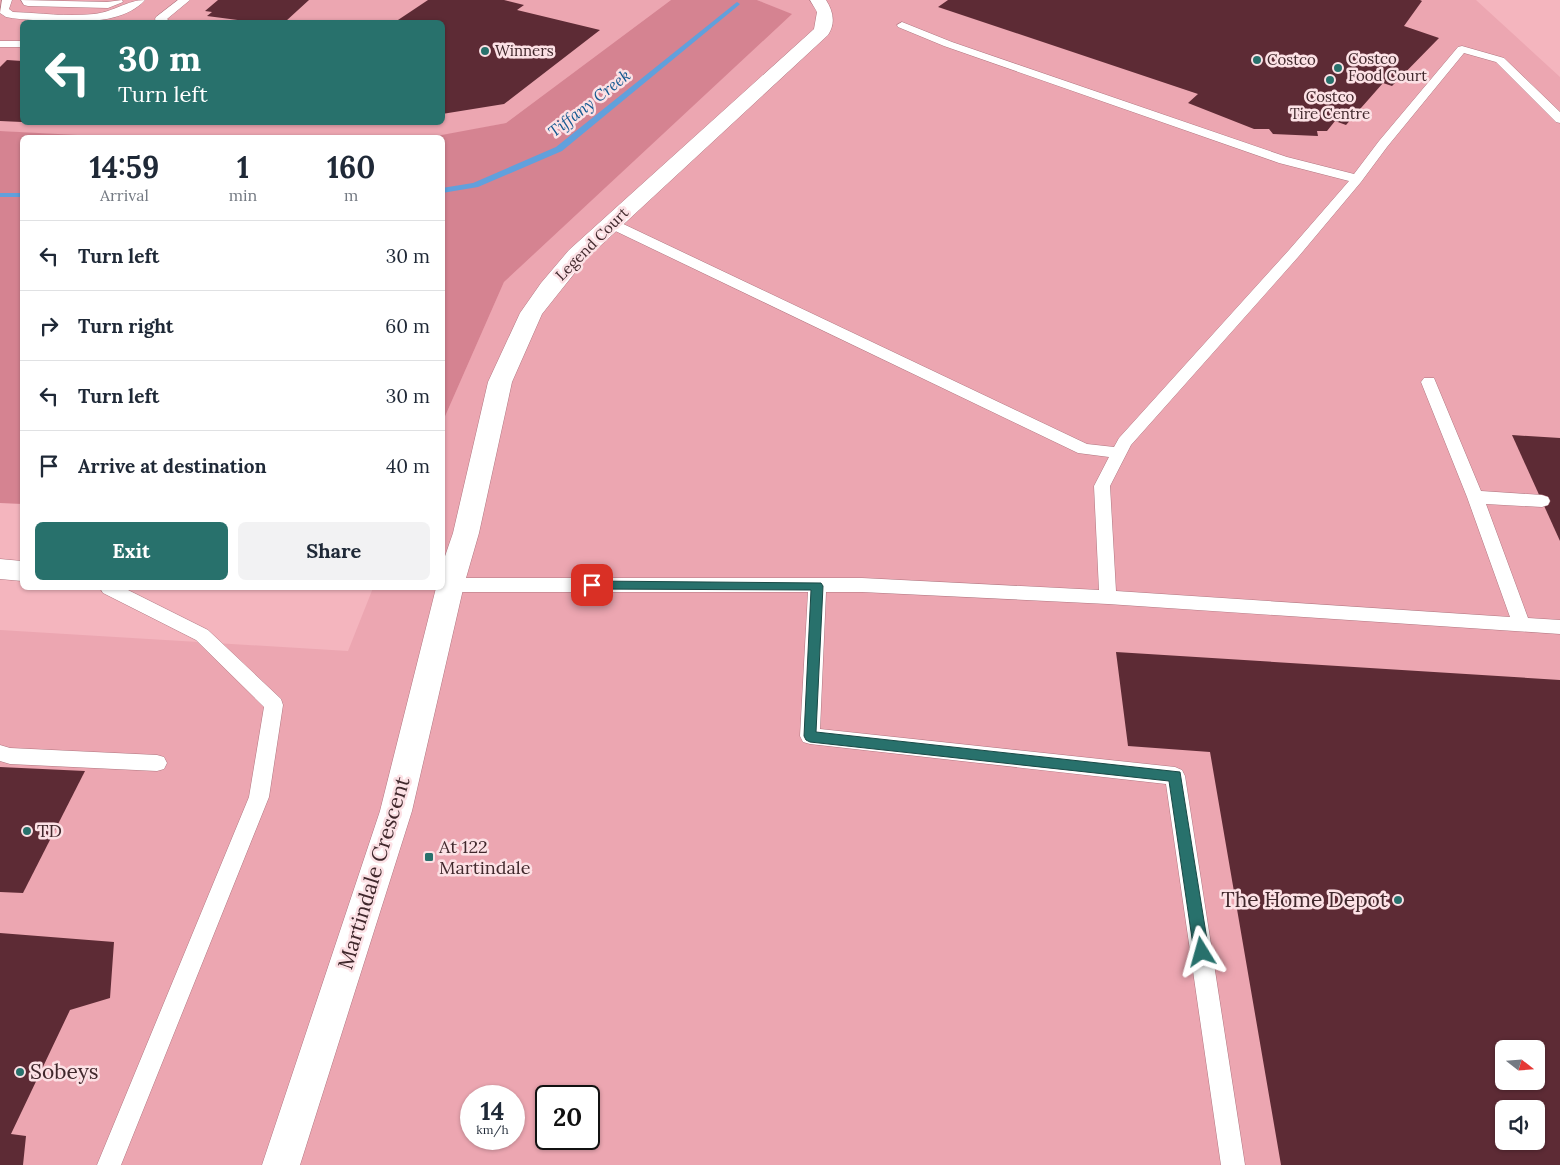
<!DOCTYPE html>
<style>
:root{--surface:#fff;--page:#f2f2f3;--text:#1f2937;--muted:#747a83;--line:#e0e1e3;--accent:#28716c}
body{margin:0;font-family:Lora,serif;background:var(--page);color:var(--text);height:100vh;display:flex;flex-direction:column;font-size:19px;white-space:nowrap}
*{box-sizing:border-box;margin:0}
p{font-size:16px;color:var(--muted)}
.icon{flex:none;width:28px;height:28px;fill:none;stroke:currentColor;stroke-width:2;stroke-linecap:round;stroke-linejoin:round}
.map{position:relative;flex:1;overflow:hidden}
.side{position:absolute;left:20px;top:135px;width:425px;height:455px;display:flex;flex-direction:column;background:var(--surface);border-radius:8px;box-shadow:0 1px 4px #0004}
.side>*{flex:none}
.hud{position:absolute;left:20px;top:20px;width:425px;height:105px;border-radius:8px;box-shadow:0 1px 4px #0004;background:#28716c;color:#fff;overflow:hidden}
.needle{width:32px;rotate:107deg}
.tools{position:absolute;left:1495px;top:1040px;display:grid;gap:10px}
.tools a{display:grid;place-items:center;width:50px;height:50px;border-radius:8px;background:var(--surface);box-shadow:0 1px 4px #0004;font-size:25px}
.speed{position:absolute;left:460px;top:1085px;display:flex;gap:10px;font-size:25px;font-weight:700;text-align:center}
.speed>*{display:grid;place-content:center;width:65px;height:65px;border-radius:50%;background:var(--surface);box-shadow:0 1px 4px #0004;line-height:1}
.speed small{font-size:12px;font-weight:400}
.speed .limit{border:2px solid #111;border-radius:8px;background:#fff;color:#111}
.pin{position:absolute;display:grid;place-items:center;width:42px;height:42px;color:#fff;margin:-21px;border-radius:10px;box-shadow:0 2px 8px #0006}
.me{position:absolute;width:55px;margin:-28px;rotate:352deg;stroke-linejoin:round;filter:drop-shadow(0 0 4px #0008)}
.turn{display:flex;align-items:center;gap:18px;height:105px;padding:0 15px;font-size:22px}
.turn .icon{width:65px;height:65px;stroke-width:2.5}
.turn b{display:block;font-size:35px;line-height:42px}
.eta{display:flex;justify-content:space-evenly;align-items:center;height:85px;text-align:center}
.eta b{font-size:30px;font-weight:700;line-height:35px}
.cta{display:flex;gap:10px;margin-top:auto;padding:10px 15px}
.cta a{flex:1;height:58px;border-radius:8px;background:var(--accent);color:#fff;font-size:20px;font-weight:700;line-height:58px;text-align:center}
.cta a+a{background:var(--page);color:var(--text)}
ul{padding:0;list-style:none}
li{display:flex;align-items:center;gap:15px;height:70px;padding:0 15px;border-top:1px solid var(--line)}
li div{flex:1}
li b{display:block;font-size:19px}
li em{font-style:normal}
.map>svg:first-child{display:block}
.built{fill:#eca6b1;fill-rule:evenodd}
.green{fill:#d58391}
.lines{fill:none;stroke-linecap:round;stroke-linejoin:round}
.stream{fill:#61a0dc;fill-rule:evenodd}
.building{fill:#5d2b35;fill-rule:evenodd}
.lane-casing{stroke:#b07680;stroke-width:1}
.street-casing{stroke:#b07680;stroke-width:1}
.lane{fill:#fff;fill-rule:evenodd}
.street{fill:#fff;fill-rule:evenodd}
.route{fill:#28716c;stroke:#1a4946}
.poi-dot{fill:#28716c;stroke:#fce1e5;stroke-width:2}
.labels{text-anchor:middle;stroke-width:5;stroke-linejoin:round;paint-order:stroke}
.far-poi-label{font-size:15px;fill:#40282c;stroke:#fce1e5;text-anchor:start}
.far-street-label{font-size:15px;fill:#40282c;stroke:#fce1e5}
.far-water-label{font-size:16px;font-style:italic;fill:#135890;stroke:#fce1e5}
.poi-label{font-size:18px;fill:#40282c;stroke:#fce1e5;text-anchor:start}
.near-street-label{font-size:21px;fill:#40282c;stroke:#fce1e5}
.near-poi-label{font-size:21px;fill:#40282c;stroke:#fce1e5;text-anchor:end}
</style>
<div class="map">
<svg width="1560" height="1165" viewBox="0 0 1560 1165">
<rect width="100%" height="100%" fill="#f4b5be"/>
<g class="built">
<path d="M0,0h671l-165,123 -75,15h-315l-116,-7zM22,22h420v100h-420z"/>
<path d="M757,0h719l84,77v1088h-1560v-535l348,21 25,-63h69l1,-167 61,-139 287,-268zM1504,1049h32v32h-32zM471,1096h43v43h-43zM546,1096h43v43h-43zM1504,1109h32v32h-32z"/>
</g>
<g class="green">
<polygon points="671,0 757,0 792,14 504,282 443,421 442,138 431,137 506,123"/>
<polygon points="0,131 116,137 22,138 22,504 0,503"/>
</g>
<g class="lines">
<g class="stream">
<polygon points="737,2 740,4 739,5 562,151 478,187 442,193 442,188 473,183 556,147"/>
<rect x="0" y="193" width="22" height="4"/>
</g>
</g>
<g class="building">
<polygon points="218,0 309,0 286,21 279,20 276,22 253,22 207,16 212,12 205,11"/>
<polygon points="428,0 504,0 524,5 517,10 600,30 504,104 442,114 442,22 395,22"/>
<polygon points="948,0 1420,0 1422,1 1404,26 1439,38 1392,86 1383,83 1346,125 1335,121 1327,131 1317,131 1318,136 1273,134 1269,129 1254,129 1188,103 1198,94 938,7"/>
<polygon points="7,60 22,61 22,122 0,121 0,67"/>
<polygon points="1512,435 1560,438 1560,541"/>
<path d="M1116,652l444,28v485h-279l-71,-413 -82,-6zM1504,1049h32v32h-32zM1504,1109h32v32h-32z"/>
<polygon points="0,767 85,771 23,893 0,892"/>
<polygon points="0,933 114,942 110,998 70,1010 11,1134 26,1136 23,1165 0,1165"/>
</g>
<g class="lines">
<defs>
<g id="lane">
<path d="M2,0h10l-3,9 4,3c27,1 54,5 81,2 20,-2 33,-14 51,-14 -24,27 -79,22 -112,20 -9,-1 -18,-1 -27,-3l-6,-4z"/>
<polygon points="21,0 107,2 122,0 123,2 108,8 28,6 24,5"/>
<polygon points="178,0 190,0 167,19 171,22 156,21 155,19 156,17"/>
<polygon points="902,22 952,42 1287,157 1354,174 1379,141 1458,47 1462,46 1504,58 1560,112 1560,123 1556,122 1496,62 1464,53 1387,147 1361,182 1299,256 1131,445 1110,486 1116,591 1510,617 1467,497 1421,382 1424,378 1434,378 1481,491 1542,495 1548,497 1550,501 1548,505 1542,507 1486,504 1528,618 1560,620 1560,634 1108,604 862,592 826,592 820,729 1175,767 1182,770 1185,776 1245,1165 1221,1165 1166,784 810,744 803,742 800,736 808,592 450,592 442,587 444,580 450,578 862,578 1099,590 1094,486 1109,457 1078,453 607,227 605,224 612,220 617,221 1087,444 1114,447 1119,438 1289,250 1349,181 1279,163 944,46 898,27 897,25"/>
<rect x="0" y="41" width="22" height="6"/>
<polygon points="100,588 124,588 208,630 281,699 283,705 269,797 121,1165 97,1165 249,797 264,707 196,640 103,593"/>
<polygon points="0,745 10,748 157,755 164,757 167,763 164,769 157,771 10,764 0,761"/>
</g>
<g id="street">
<path d="M810,0h16c7,11 10,23 2,35l-243,225 -43,54 -30,68 -33,151 -15,52 -52,226 -112,354h-38l118,-354 56,-223h6v-23l11,-32 35,-151 32,-69 21,-30 28,-33 245,-221 3,-17z"/>
<polygon points="0,559 22,561 22,581 0,579"/>
</g>
</defs>
<use href="#lane" class="lane-casing"/>
<use href="#street" class="street-casing"/>
<use href="#lane" class="lane"/>
<use href="#street" class="street"/>
</g>
<polygon class="route" points="592,581 821,583 823,586 816,732 1180,772 1209,952 1207,957 1202,959 1197,957 1194,952 1169,781 810,742 806,740 804,736 811,590 592,589 586,585"/>
<g class="poi-dot">
<circle cx="485" cy="51" r="5"/>
<circle cx="1257" cy="60" r="5"/>
<circle cx="1338" cy="68" r="5"/>
<circle cx="1330" cy="80" r="5"/>
<circle cx="27" cy="831" r="5"/>
<rect x="424" y="852" width="10" height="10" rx="2.5"/>
<circle cx="1398" cy="900" r="5"/>
<circle cx="20" cy="1072" r="5"/>
</g>
<g class="labels">
<g class="far-poi-label">
<text x="495" y="56">Winners</text>
<text x="1348" y="64">Costco<tspan x="1348" dy="17">Food Court</tspan></text>
<text x="1267" y="65">Costco</text>
<text x="1330" y="102" text-anchor="middle">Costco<tspan x="1330" dy="17">Tire Centre</tspan></text>
</g>
<g class="far-street-label">
<text transform="translate(592 244) rotate(-45)" y="5">Legend Court</text>
</g>
<g class="far-water-label">
<text transform="translate(589 103) rotate(-38)" y="6">Tiffany Creek</text>
</g>
<g class="poi-label">
<text x="37" y="837">TD</text>
<text x="439" y="853">At 122<tspan x="439" dy="21">Martindale</tspan></text>
</g>
<g class="near-street-label">
<text transform="translate(374 873) rotate(-73)" y="7">Martindale Crescent</text>
</g>
<g class="near-poi-label">
<text x="1388" y="907">The Home Depot</text>
<text x="30" y="1079" text-anchor="start">Sobeys</text>
</g>
</g>
</svg>
<div class="tools">
<a><svg class="needle" viewBox="-14 -14 28 28"><path d="M0-13l5 13h-10z" fill="#e53935"/><path d="M0 13l5-13h-10z" fill="#747a83"/></svg></a>
<a><svg class="icon" aria-label="sound" viewBox="0 0 24 24"><path d="M4 9h4l5-4v14l-5-4H4zM17 9q2 3 0 6"/></svg></a>
</div>
<div class="speed"><div>14<small>km/h</small></div><div class="limit">20</div></div>
<div class="pin" style="left:592px;top:585px;background:#d93025"><svg class="icon" aria-label="arrive" viewBox="0 0 24 24"><path d="M6 21V4h12l-3 4 3 4H6"/></svg></div>
<svg class="me" style="left:1202px;top:952px" viewBox="-20 -20 40 40"><path d="M0-17L14 15 0 8-14 15z" fill="#28716c" stroke="#fff" stroke-width="4"/></svg>
<div class="hud">
<div class="turn"><svg class="icon" aria-label="left" viewBox="0 0 24 24"><path d="M17 20v-9H6M10 6l-5 5 5 5"/></svg><div><b>30 m</b>Turn left</div></div>
</div>
<section class="side">
<div class="eta">
<div><b>14:59</b><p>Arrival</p></div>
<div><b>1</b><p>min</p></div>
<div><b>160</b><p>m</p></div>
</div>
<ul>
<li><svg class="icon" aria-label="left" viewBox="0 0 24 24"><path d="M17 20v-9H6M10 6l-5 5 5 5"/></svg><div><b>Turn left</b></div><em>30 m</em></li>
<li><svg class="icon" aria-label="right" viewBox="0 0 24 24"><path d="M7 20v-9h11M14 6l5 5-5 5"/></svg><div><b>Turn right</b></div><em>60 m</em></li>
<li><svg class="icon" aria-label="left" viewBox="0 0 24 24"><path d="M17 20v-9H6M10 6l-5 5 5 5"/></svg><div><b>Turn left</b></div><em>30 m</em></li>
<li><svg class="icon" aria-label="arrive" viewBox="0 0 24 24"><path d="M6 21V4h12l-3 4 3 4H6"/></svg><div><b>Arrive at destination</b></div><em>40 m</em></li>
</ul>
<div class="cta"><a>Exit</a><a>Share</a></div>
</section>
</div>
